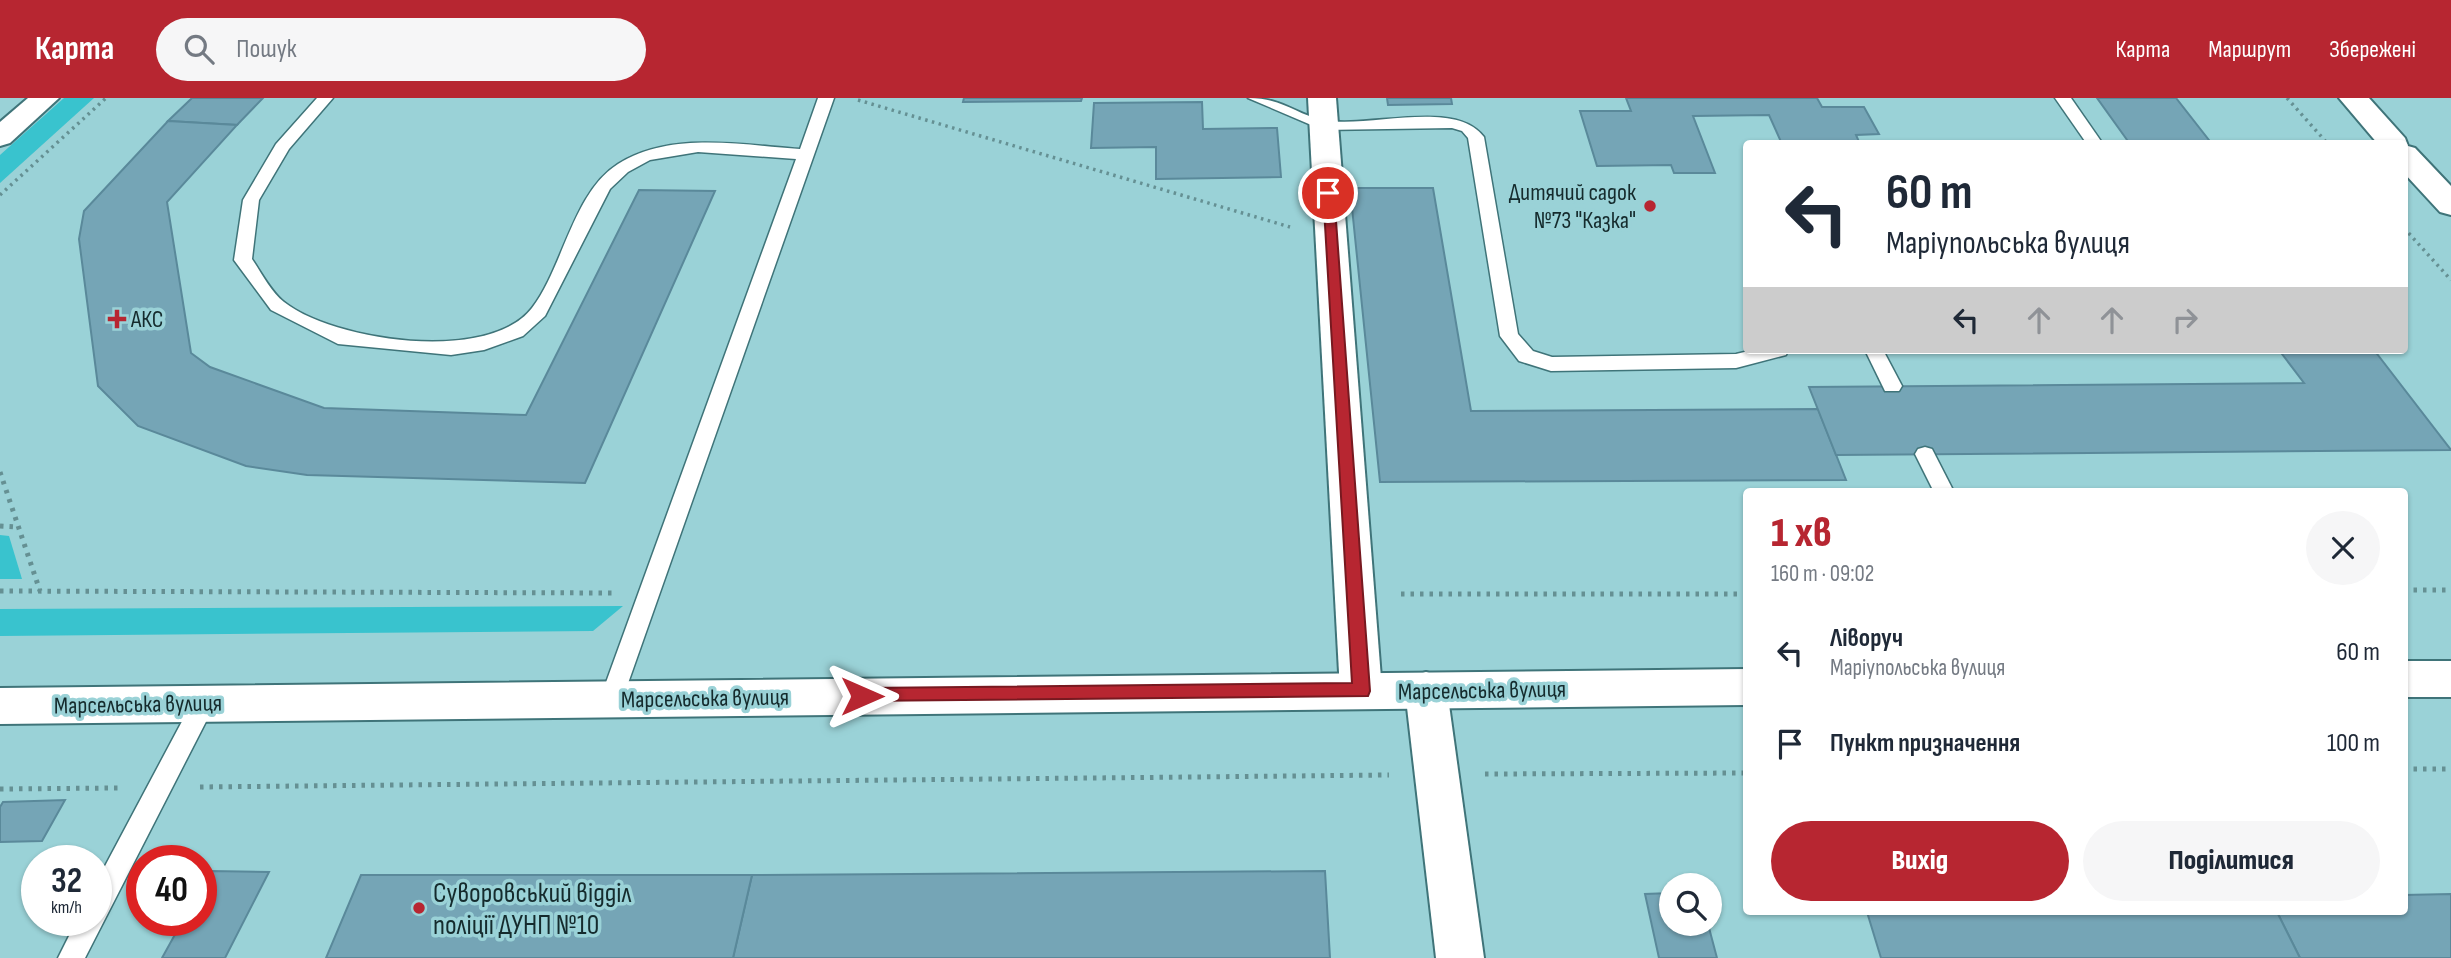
<!DOCTYPE html>
<html lang="uk">
<meta charset="utf-8">
<style>
:root{--surface:#fff;--page:#f6f6f7;--text:#1f2937;--muted:#747a83;--accent:#b72631}
body{margin:0;font-family:"Sofia Sans Condensed",sans-serif;background:var(--page);color:var(--text);height:100vh;display:flex;flex-direction:column;font-size:26px;white-space:nowrap}
*{box-sizing:border-box;margin:0}
p{font-size:23px;color:var(--muted)}
.icon{flex:none;width:38px;height:38px;fill:none;stroke:currentColor;stroke-width:2;stroke-linecap:round;stroke-linejoin:round}
.map{position:relative;flex:1;overflow:hidden}
.sheet{position:absolute;left:1743px;top:390px;width:665px;height:427px;display:flex;flex-direction:column;background:var(--surface);border-radius:7px;box-shadow:0 2px 5px #0004}
.sheet>*{flex:none}
.hud{position:absolute;left:1743px;top:42px;width:665px;height:214px;border-radius:7px;box-shadow:0 2px 5px #0004;background:#fff;color:var(--text);overflow:hidden}
.buttons{position:absolute;left:1659px;top:775px;display:grid;gap:14px}
.buttons a{display:grid;place-items:center;width:63px;height:63px;border-radius:50%;background:var(--surface);box-shadow:0 2px 5px #0004;font-size:35px}
.speed{position:absolute;left:21px;top:747px;display:flex;gap:14px;font-size:35px;font-weight:700;text-align:center}
.speed>*{display:grid;place-content:center;width:91px;height:91px;border-radius:50%;background:var(--surface);box-shadow:0 2px 5px #0004;line-height:1}
.speed small{font-size:18px;font-weight:400}
.speed .limit{border:10px solid #d22;background:#fff;color:#111}
.pin{position:absolute;display:grid;place-items:center;width:60px;height:60px;color:#fff;margin:-30px;border:4px solid #fff;border-radius:50%;box-shadow:0 2px 7px #0007}
.me{position:absolute;width:77px;margin:-38px;rotate:90deg;stroke-linejoin:round;filter:drop-shadow(0 0 5px #0008)}
.turn{display:flex;align-items:center;gap:24px;height:147px;padding:0 28px;font-size:32px}
.turn .icon{width:91px;height:91px;stroke-width:2.5}
.turn b{display:block;font-size:49px;line-height:60px}
.lanes{display:flex;align-items:center;height:66px;padding:0 28px;background:#0003;justify-content:center;gap:35px;direction:ltr}
.lanes .off{opacity:.35}
.round{display:grid;place-items:center;flex:none;width:74px;height:74px;border-radius:37px;background:var(--page)}
.summary{display:flex;align-items:center;justify-content:space-between;height:119px;padding:0 28px}
h1{font-size:42px;font-weight:800;line-height:52px;color:var(--accent)}
.button{display:flex;gap:14px;margin-top:auto;padding:14px 28px}
.button a{flex:1;height:80px;border-radius:42px;background:var(--accent);color:#fff;font-size:28px;font-weight:800;line-height:80px;text-align:center}
.button a+a{background:var(--page);color:var(--text)}
ul{padding:0;list-style:none}
li{display:flex;align-items:center;gap:21px;height:91px;padding:0 28px}
li div{flex:1}
li b{display:block;font-size:26px}
li em{font-style:normal}
header{display:flex;align-items:center;gap:42px;box-sizing:border-box;height:98px;padding:0 35px;background:var(--accent);color:#fff}
header strong{font-size:33px}
nav{display:flex;gap:38px;margin-inline-start:auto;font-size:24px}
.search{width:490px;height:63px;background:var(--page);display:flex;align-items:center;gap:18px;box-sizing:border-box;padding:0 24px;border-radius:38px;color:var(--muted);font-size:26px}
.map>svg:first-child{display:block}
.green{fill:#39c3ce}
.building{fill:#75a5b6;stroke:#5a899a;stroke-width:2}
.lines{fill:none;stroke-linecap:round;stroke-linejoin:round}
.service-casing{stroke:#3f7479;stroke-width:3}
.minor-casing{stroke:#3f7479;stroke-width:4}
.tertiary-casing{stroke:#3f7479;stroke-width:4}
.path-far1{stroke:#659093;stroke-width:3.5;stroke-dasharray:2.5 4.5;stroke-linecap:butt}
.path{stroke:#659093;stroke-width:5;stroke-dasharray:3.5 6;stroke-linecap:butt}
.service{fill:#fff;fill-rule:evenodd}
.minor{fill:#fff;fill-rule:evenodd}
.tertiary{fill:#fff;fill-rule:evenodd}
.route{fill:#b72631;stroke:#771920;stroke-width:2}
.poi-dot{fill:#b72631;stroke:#9ad2d7;stroke-width:2.5}
.labels{text-anchor:middle;stroke-width:7;stroke-linejoin:round;paint-order:stroke}
.poi-label{font-size:24px;fill:#152b2d;stroke:#9ad2d7;text-anchor:end}
.street-label{font-size:24px;fill:#152b2d;stroke:#9ad2d7}
.near-poi-label{font-size:28px;fill:#152b2d;stroke:#9ad2d7;text-anchor:start}
</style>
<header>
<strong>Карта</strong>
<div class="search"><svg class="icon" aria-label="search" viewBox="0 0 24 24"><circle cx="10" cy="10" r="6"/><path d="M15 15l6 6"/></svg>Пошук</div>
<nav><a>Карта</a><a>Маршрут</a><a>Збережені</a></nav>
</header>
<div class="map">
<svg width="2451" height="860" viewBox="0 0 2451 860">
<rect width="100%" height="100%" fill="#9ad2d7"/>
<g class="green">
<polygon points="64,0 94,0 0,85 0,57"/>
<polygon points="0,437 9,438 22,481 0,481"/>
<polygon points="623,508 593,533 0,538 0,511"/>
</g>
<g class="building">
<polygon points="192,0 263,0 237,27 168,23"/>
<polygon points="964,0 1082,0 1081,3 963,4"/>
<polygon points="1387,0 1451,0 1452,6 1388,7"/>
<polygon points="1626,0 1817,0 1822,9 1864,9 1879,36 1856,37 1860,46 1782,46 1769,17 1693,18 1715,75 1674,75 1671,67 1597,68 1580,13 1631,13"/>
<polygon points="2097,0 2176,0 2212,46 2130,46"/>
<polygon points="1202,4 1203,31 1277,30 1281,79 1156,81 1156,49 1091,50 1094,5"/>
<polygon points="168,23 237,27 167,104 191,255 210,269 324,310 526,317 639,92 715,93 585,385 307,377 246,368 138,328 98,288 79,141 84,113"/>
<polygon points="1350,90 1433,90 1471,313 1818,311 1846,382 1380,384"/>
<polygon points="2279,252 2374,252 2451,352 1836,357 1809,289 2304,285"/>
<polygon points="65,702 42,743 0,744 0,709 3,704"/>
<polygon points="210,773 269,774 225,860 162,860 183,822 201,822 201,788"/>
<polygon points="1325,773 1330,860 733,860 752,777"/>
<polygon points="361,777 752,777 733,860 326,860"/>
<polygon points="1671,795 1671,826 1708,826 1717,860 1659,860 1645,796"/>
<polygon points="2451,796 2451,860 2300,860 2277,814 2404,814 2404,797"/>
<polygon points="1867,814 2277,814 2300,860 1881,860"/>
</g>
<g class="lines">
<defs>
<g id="service">
<path d="M317,0h16l-44,51 -30,51 -7,59c9,13 19,33 32,43 49,39 205,62 248,6 31,-40 41,-116 86,-144 53,-33 123,-19 182,-15l18,-51h16l-214,608 -8,3 -8,-3 -4,-7 196,-540 -98,-7 -48,8 -22,12 -18,17 -65,127 -22,20 -39,14 -33,5 -113,-11 -67,-34 -37,-50 9,-60 33,-56z"/>
<path d="M1248,0c36,0 46,16 76,22 43,9 131,-22 160,17l34,197 15,17 19,6 184,-3 17,-4h35l-2,5 -50,13 -185,3 -32,-10 -19,-25 -32,-198 -6,-7 -10,-3 -129,2z"/>
<polygon points="2055,0 2071,0 2103,46 2087,46"/>
<polygon points="1865,252 1883,252 1902,288 1899,293 1885,293"/>
<polygon points="1925,349 1932,351 1954,394 1934,394 1915,356 1918,351"/>
<polygon points="203,596 211,599 215,606 85,860 58,860 77,822 96,822 96,785 195,599"/>
</g>
<g id="minor">
<polygon points="28,0 59,0 10,45 0,48 0,24"/>
<polygon points="1308,0 1336,0 1382,593 1376,606 1361,611 1346,606 1340,593"/>
<polygon points="2339,0 2369,0 2405,40 2408,48 2415,50 2451,88 2451,117 2440,114 2404,75 2404,46 2378,46"/>
<polygon points="1426,574 1441,579 1447,592 1484,860 1436,860 1405,592 1411,579"/>
</g>
<g id="tertiary">
<rect x="2404" y="563" width="47" height="36"/>
<polygon points="1746,571 1746,607 0,626 0,590"/>
</g>
</defs>
<use href="#service" class="service-casing"/>
<use href="#minor" class="minor-casing"/>
<use href="#tertiary" class="tertiary-casing"/>
<g class="path-far1">
<polyline points="2287,0 2328,46"/>
<polyline points="858,2 1290,129"/>
<polyline points="0,97 106,0"/>
<polyline points="2404,130 2451,182"/>
</g>
<g class="path">
<polyline points="0,374 40,493"/>
<polyline points="0,428 18,429"/>
<polyline points="2404,492 2451,492"/>
<polyline points="0,493 612,495"/>
<polyline points="1401,496 1746,496"/>
<polyline points="2404,671 2451,671"/>
<polyline points="1485,676 1746,675"/>
<polyline points="200,689 1389,677"/>
<polyline points="0,691 118,690"/>
</g>
<use href="#service" class="service"/>
<use href="#minor" class="minor"/>
<use href="#tertiary" class="tertiary"/>
</g>
<polygon class="route" points="1323,93 1334,95 1370,593 1368,598 855,603 853,598 862,590 1352,585"/>
<g class="poi-dot">
<circle cx="1650" cy="108" r="7"/>
<path d="M113.5 210.5h7v7h7v7h-7v7h-7v-7h-7v-7h7z"/>
<circle cx="419" cy="810" r="7"/>
</g>
<g class="labels">
<g class="poi-label">
<text x="1636" y="102">Дитячий садок<tspan x="1636" dy="28">№73 "Казка"</tspan></text>
<text x="131" y="229" text-anchor="start">АКС</text>
</g>
<g class="street-label">
<text transform="translate(1482 592) rotate(-1)" y="8">Марсельська вулиця</text>
<text transform="translate(705 600) rotate(-1)" y="8">Марсельська вулиця</text>
<text transform="translate(138 606) rotate(-1)" y="8">Марсельська вулиця</text>
</g>
<g class="near-poi-label">
<text x="433" y="804">Суворовський відділ<tspan x="433" dy="32">поліції ДУНП №10</tspan></text>
</g>
</g>
</svg>
<div class="buttons">
<a><svg class="icon" aria-label="search" viewBox="0 0 24 24"><circle cx="10" cy="10" r="6"/><path d="M15 15l6 6"/></svg></a>
</div>
<div class="speed"><div>32<small>km/h</small></div><div class="limit">40</div></div>
<div class="pin" style="left:1328px;top:95px;background:#d93025"><svg class="icon" aria-label="arrive" viewBox="0 0 24 24"><path d="M6 21V4h12l-3 4 3 4H6"/></svg></div>
<svg class="me" style="left:862px;top:598px" viewBox="-20 -20 40 40"><path d="M0-17L14 15 0 8-14 15z" fill="#b72631" stroke="#fff" stroke-width="4"/></svg>
<div class="hud">
<div class="turn"><svg class="icon" aria-label="left" viewBox="0 0 24 24"><path d="M17 20v-9H6M10 6l-5 5 5 5"/></svg><div><b>60 m</b>Маріупольська вулиця</div></div>
<div class="lanes"><svg class="icon" aria-label="left" viewBox="0 0 24 24"><path d="M17 20v-9H6M10 6l-5 5 5 5"/></svg><svg class="icon off" aria-label="ahead" viewBox="0 0 24 24"><path d="M12 20V5M6 11l6-6 6 6"/></svg><svg class="icon off" aria-label="ahead" viewBox="0 0 24 24"><path d="M12 20V5M6 11l6-6 6 6"/></svg><svg class="icon off" aria-label="right" viewBox="0 0 24 24"><path d="M7 20v-9h11M14 6l5 5-5 5"/></svg></div>
</div>
<section class="sheet">
<div class="summary"><div><h1>1 хв</h1><p>160 m · 09:02</p></div><a class="round"><svg class="icon" aria-label="close" viewBox="0 0 24 24"><path d="M6 6l12 12M18 6L6 18"/></svg></a></div>
<ul>
<li><svg class="icon" aria-label="left" viewBox="0 0 24 24"><path d="M17 20v-9H6M10 6l-5 5 5 5"/></svg><div><b>Ліворуч</b><p>Маріупольська вулиця</p></div><em>60 m</em></li>
<li><svg class="icon" aria-label="arrive" viewBox="0 0 24 24"><path d="M6 21V4h12l-3 4 3 4H6"/></svg><div><b>Пункт призначення</b></div><em>100 m</em></li>
</ul>
<div class="button"><a>Вихід</a><a>Поділитися</a></div>
</section>
</div>
